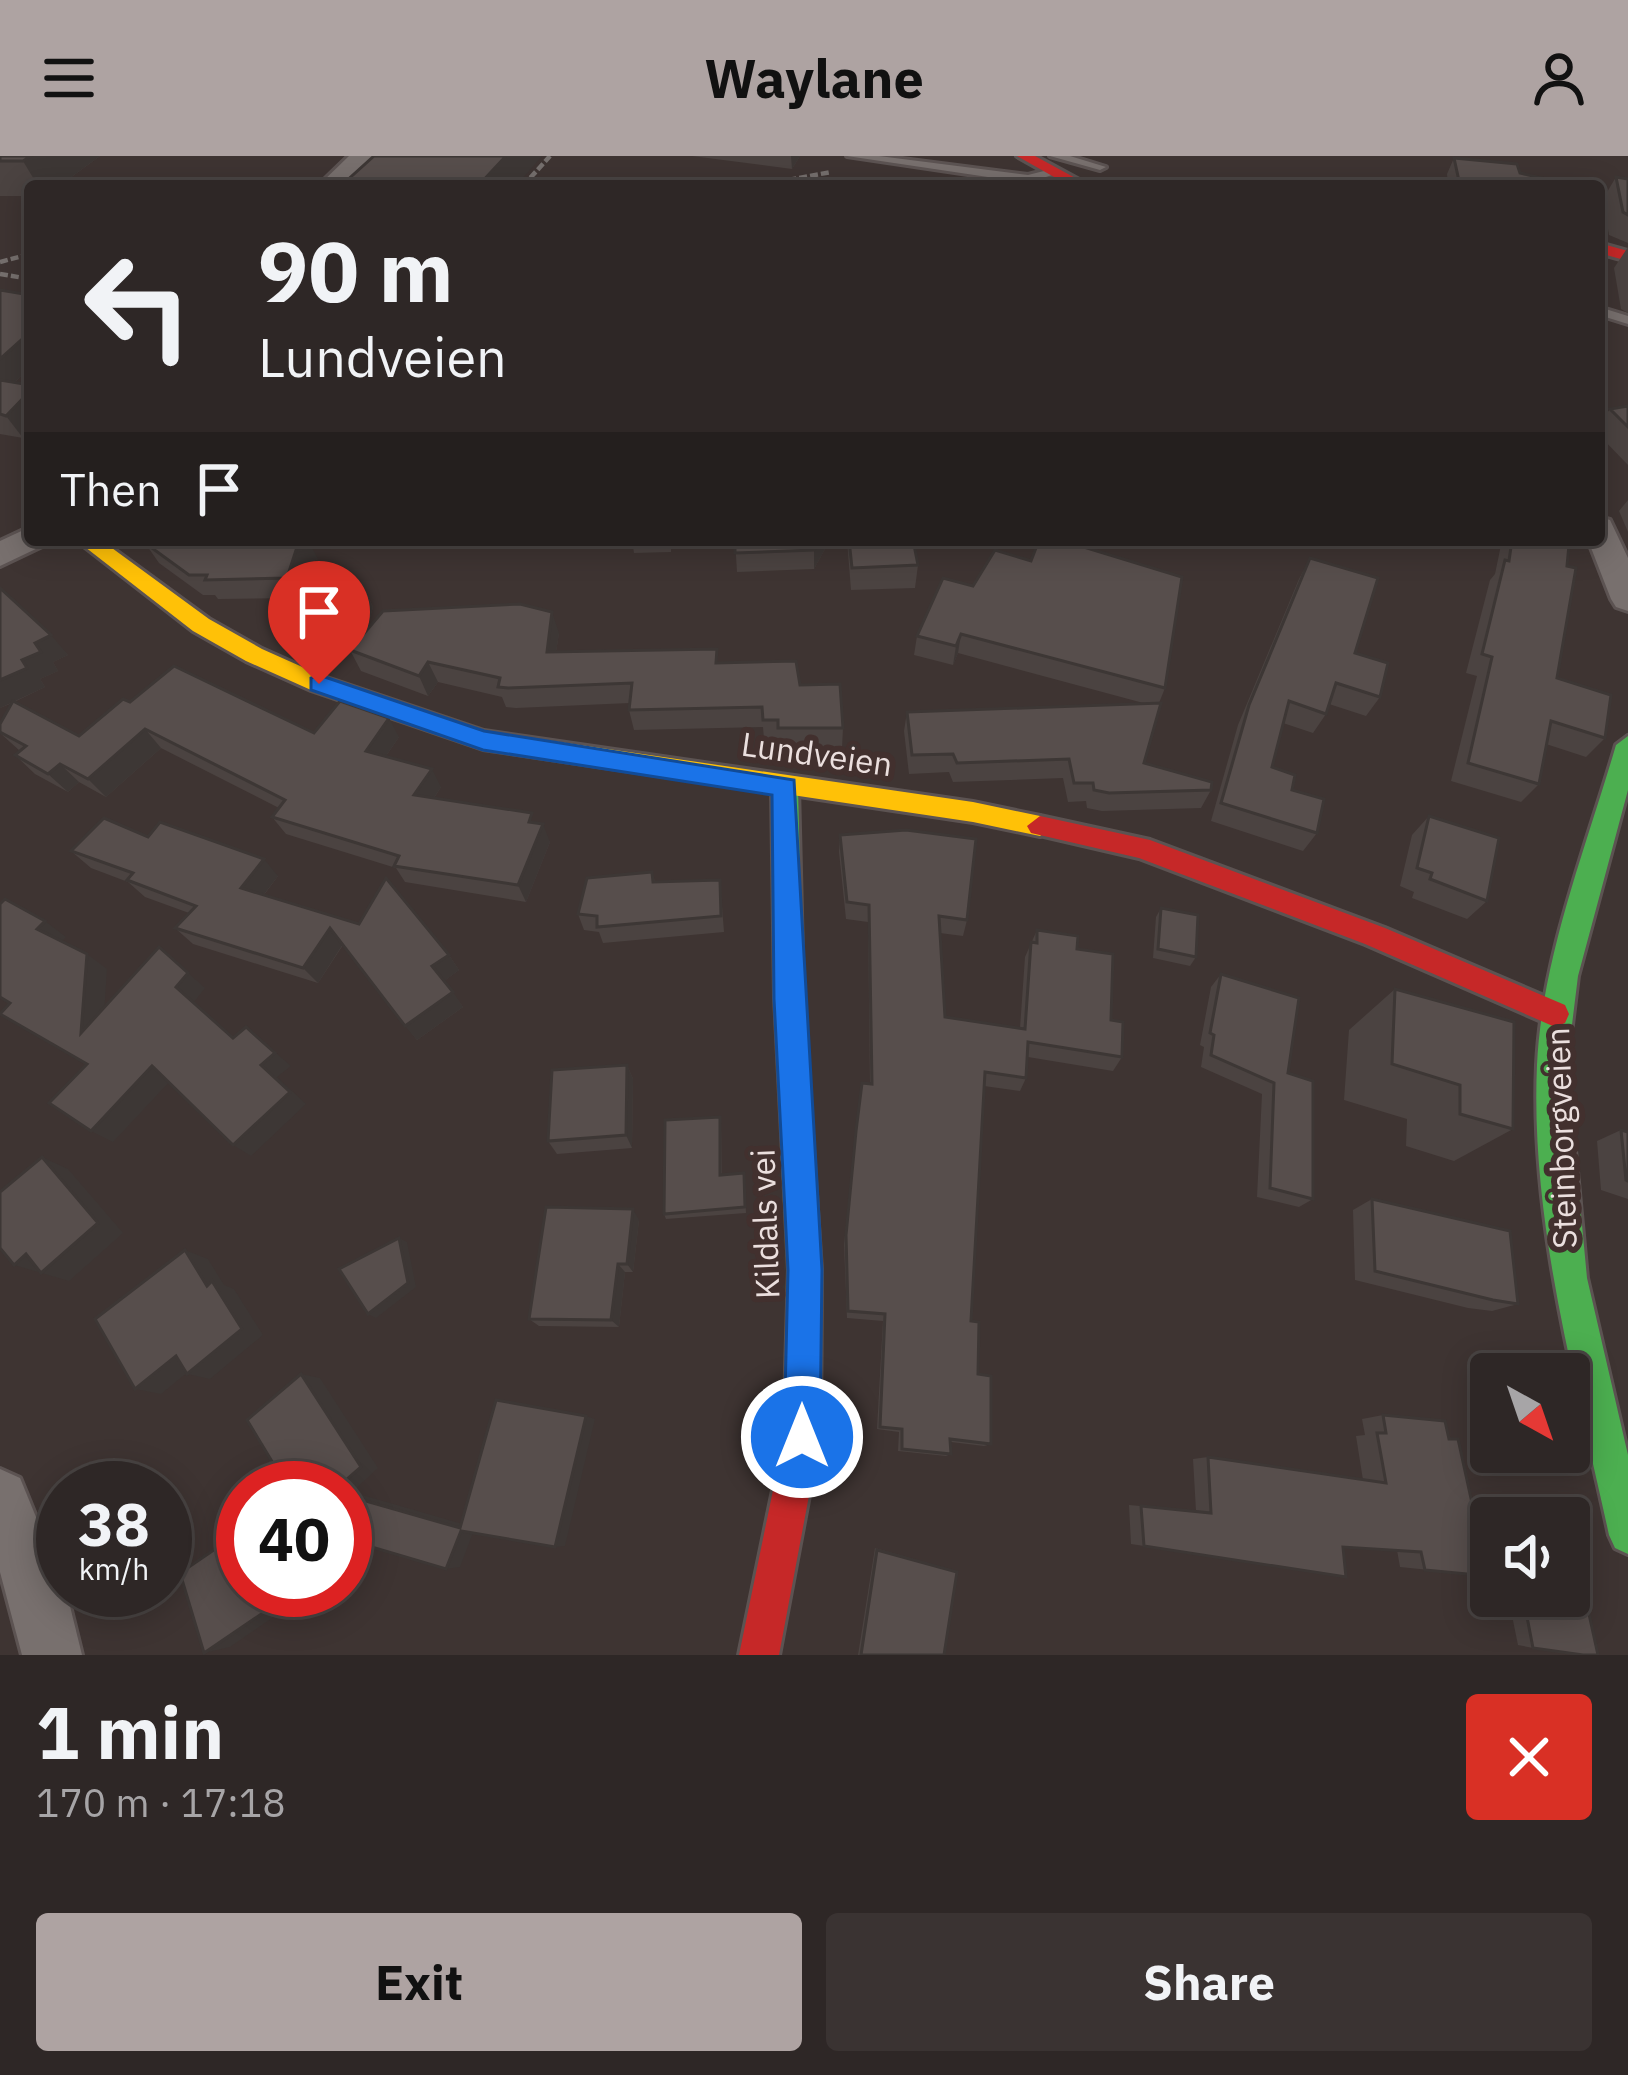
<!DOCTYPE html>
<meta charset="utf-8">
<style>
:root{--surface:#2e2726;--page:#3a3332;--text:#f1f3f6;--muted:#a7a5a7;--line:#494443;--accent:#aea3a2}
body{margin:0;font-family:"IBM Plex Sans",sans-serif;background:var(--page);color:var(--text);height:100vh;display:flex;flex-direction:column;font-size:45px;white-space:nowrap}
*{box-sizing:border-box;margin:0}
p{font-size:39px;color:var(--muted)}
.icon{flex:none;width:66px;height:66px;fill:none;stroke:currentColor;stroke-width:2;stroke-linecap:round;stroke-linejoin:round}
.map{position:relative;height:1499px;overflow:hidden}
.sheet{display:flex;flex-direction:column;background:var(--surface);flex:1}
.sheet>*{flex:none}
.top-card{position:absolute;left:24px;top:24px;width:1581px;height:366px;border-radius:12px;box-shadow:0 6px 30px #0003,0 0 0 3px var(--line);background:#2e2726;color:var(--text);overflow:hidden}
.needle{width:78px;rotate:140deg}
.fabs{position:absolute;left:1470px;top:1197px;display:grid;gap:24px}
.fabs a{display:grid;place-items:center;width:120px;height:120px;border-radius:12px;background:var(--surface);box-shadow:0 6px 30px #0003,0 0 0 3px var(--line);font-size:60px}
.speed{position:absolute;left:36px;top:1305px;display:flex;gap:24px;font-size:60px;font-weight:700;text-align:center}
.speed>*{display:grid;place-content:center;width:156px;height:156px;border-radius:50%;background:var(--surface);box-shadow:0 6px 30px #0003,0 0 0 3px var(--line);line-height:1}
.speed small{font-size:30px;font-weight:400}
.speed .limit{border:18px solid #d22;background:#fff;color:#111}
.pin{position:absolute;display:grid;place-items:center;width:102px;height:102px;color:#fff;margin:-123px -51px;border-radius:50% 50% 50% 0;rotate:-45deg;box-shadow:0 0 12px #0007}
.pin .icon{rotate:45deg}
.me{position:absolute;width:132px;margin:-66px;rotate:0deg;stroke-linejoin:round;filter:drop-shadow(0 0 9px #0008)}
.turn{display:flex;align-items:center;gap:42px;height:252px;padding:0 36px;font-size:54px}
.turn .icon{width:156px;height:156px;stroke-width:2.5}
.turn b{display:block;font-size:84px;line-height:102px}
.then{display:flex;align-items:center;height:114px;padding:0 36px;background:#0003;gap:24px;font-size:45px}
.round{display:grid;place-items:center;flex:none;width:126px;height:126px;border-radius:12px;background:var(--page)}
.overview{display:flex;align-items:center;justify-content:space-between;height:204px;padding:0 36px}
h1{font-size:72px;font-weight:700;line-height:90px}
.primary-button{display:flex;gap:24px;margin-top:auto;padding:24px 36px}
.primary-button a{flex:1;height:138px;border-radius:12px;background:var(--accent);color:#111;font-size:48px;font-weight:700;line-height:138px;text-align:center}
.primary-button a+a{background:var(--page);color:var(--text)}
header{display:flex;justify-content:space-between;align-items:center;height:156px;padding:0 36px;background:var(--accent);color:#111;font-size:54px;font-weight:700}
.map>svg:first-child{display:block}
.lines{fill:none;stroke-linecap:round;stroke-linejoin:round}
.lane-casing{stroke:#5c5352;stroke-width:6}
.street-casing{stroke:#5c5352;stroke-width:6}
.fast-casing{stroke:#5c5352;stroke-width:6}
.slow-casing{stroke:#5c5352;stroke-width:6}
.jam-casing{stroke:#5c5352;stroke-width:6}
.path{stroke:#76706e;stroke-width:4.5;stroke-dasharray:8 3;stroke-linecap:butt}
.lane{fill:#78706e;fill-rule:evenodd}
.street{fill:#78706e;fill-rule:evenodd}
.fast{fill:#4caf50;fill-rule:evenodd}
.slow{fill:#ffc107;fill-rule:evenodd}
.jam{fill:#c62828;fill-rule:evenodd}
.wall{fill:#4b4341}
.shaded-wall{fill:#3d3735}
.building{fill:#574e4c;stroke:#3d3735;stroke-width:3}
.route{fill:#1a73e8;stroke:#114b97;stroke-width:3}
.labels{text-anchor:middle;stroke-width:12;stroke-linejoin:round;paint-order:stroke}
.street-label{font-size:33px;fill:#ebdfde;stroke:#42302e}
</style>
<header><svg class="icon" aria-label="menu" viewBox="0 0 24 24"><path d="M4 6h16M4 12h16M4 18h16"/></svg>Waylane<svg class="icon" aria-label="person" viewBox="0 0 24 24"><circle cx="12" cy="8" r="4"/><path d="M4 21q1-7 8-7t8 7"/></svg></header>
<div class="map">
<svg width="1628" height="1499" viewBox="0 0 1628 1499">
<rect width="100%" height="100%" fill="#3e3432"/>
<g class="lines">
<defs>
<g id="lane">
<polygon points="847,0 879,0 1028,19 1052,13 1058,17 1028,27"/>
<polygon points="1050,0 1070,0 1106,11 1100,14"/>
<polygon points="1599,151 1628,160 1628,168 1599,159"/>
</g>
<g id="street">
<polygon points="349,0 374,0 344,30 318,30"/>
<polygon points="1599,361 1610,364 1628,402 1628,455 1616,451 1611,443 1588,384 1599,384"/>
<polygon points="30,371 30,384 45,384 42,390 0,410 0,385"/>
<polygon points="0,1313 20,1322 66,1434 82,1499 22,1499 0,1416"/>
</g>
<g id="fast">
<path d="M1628,580v54l-50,186 -11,89 20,213 41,177v99l-13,-6 -6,-13c-33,-153 -79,-312 -72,-470 5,-108 49,-217 79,-320z"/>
<polygon points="785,621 798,631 803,841 799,850 789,854 779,850 775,841 772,631"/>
</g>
<polygon id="slow" points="76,384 101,384 209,463 262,493 327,522 484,575 973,646 1040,660 1053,670 1040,680 973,666 483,593 311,534 246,505 193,475"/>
<g id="jam">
<polygon points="1017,0 1035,0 1090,30 1070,30"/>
<polygon points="1599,87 1628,95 1628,105 1599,97"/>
<polygon points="1040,660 1150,684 1385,772 1565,849 1569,858 1565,867 1555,871 1365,788 1139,702 1031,677 1027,670"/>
<polygon points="789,828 799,832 803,841 821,1114 820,1281 779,1499 739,1499 784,1281 789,1114 775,841 779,832"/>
</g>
</defs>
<use href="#lane" class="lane-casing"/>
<use href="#street" class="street-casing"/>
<use href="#fast" class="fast-casing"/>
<use href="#slow" class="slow-casing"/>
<use href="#jam" class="jam-casing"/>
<g class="path">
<polyline points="220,30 235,26"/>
<polyline points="523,30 550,0"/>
<polyline points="756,30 831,16"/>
<polyline points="0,106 30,98"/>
<polyline points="0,118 30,123"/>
</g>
<use href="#lane" class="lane"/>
<use href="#street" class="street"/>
<use href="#fast" class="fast"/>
<use href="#slow" class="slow"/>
<use href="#jam" class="jam"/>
</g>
<g class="wall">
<polygon points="0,0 100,0 59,30 30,30 30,40 0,40"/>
<polygon points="692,0 800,0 792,13"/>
<polygon points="1454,2 1520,17 1547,30 1448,30 1447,18"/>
<polygon points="1616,21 1628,23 1628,87 1609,79 1603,43"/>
<polygon points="1628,91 1628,157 1621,153 1614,112"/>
<polygon points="0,134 30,139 30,212 14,227 30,229 30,275 23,282 0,278"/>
<polygon points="1628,250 1628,309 1599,279 1599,268 1610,253"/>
<polygon points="1628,344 1628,376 1619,355"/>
<polygon points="156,384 201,384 199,386 318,403 309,407 298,442 218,443 215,439 203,439 159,407 145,387 165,387"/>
<polygon points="632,384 697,384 697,389 671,390 671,396 634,397"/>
<polygon points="735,384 830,384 814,413 737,416"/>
<polygon points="847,384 913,384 918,409 915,432 851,434"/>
<polygon points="1039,384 1091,384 1088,392 1165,532 1159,547 1144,607 1211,634 1201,652 1102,655 1087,652 1086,645 1068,646 1063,622 953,626 949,616 909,618 904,575 907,556 1147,548 958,497 953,509 914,499 917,480 973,430 1031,405"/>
<polygon points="1502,384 1560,384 1557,522 1605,582 1586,601 1546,588 1539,628 1521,646 1451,625 1477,520 1466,517 1490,424 1495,418"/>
<polygon points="1310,402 1355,497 1380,541 1366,560 1329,548 1326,558 1313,577 1283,567 1272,611 1292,634 1317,677 1303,695 1211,665 1238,569 1299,423"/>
<polygon points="362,428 373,451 366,476 559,477 556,496 718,507 800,529 843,572 842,592 779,591 779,583 764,583 763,571 634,574 629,554 630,547 516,552 506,551 502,541 438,526 428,540 361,515 350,494 355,488 319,489 306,467"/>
<polygon points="0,432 68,499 53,506 58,515 40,523 45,531 14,546 79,580 130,546 314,577 399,581 386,600 441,631 434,642 536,667 550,686 526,746 405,726 396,712 286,678 272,661 279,652 161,592 106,641 79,626 68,636 35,618 15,599 20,595 0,577 0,568 12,547 0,552"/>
<polygon points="1429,660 1487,745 1467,763 1412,742 1414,736 1400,730 1412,679"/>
<polygon points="840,679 967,764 963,780 940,777 945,861 1020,872 1025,801 1037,774 1077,793 1111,864 1122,901 1113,915 1028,901 1026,922 1020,935 984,930 971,1165 978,1218 991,1288 984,1290 951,1286 951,1298 946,1300 898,1295 899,1276 877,1273 883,1165 847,1162 844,1088 855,986 870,928 868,766 846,763 839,696"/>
<polygon points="148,681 278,720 264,739 449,799 459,814 444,825 463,851 417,884 343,789 318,827 193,788 175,772 189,757 145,741 128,726 91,712 71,695"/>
<polygon points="652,716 655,726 720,724 724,776 603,787 599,776 584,774 578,758"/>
<polygon points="1161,752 1196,801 1190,810 1153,802 1156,761"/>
<polygon points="1221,818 1288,917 1313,1043 1299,1051 1257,1041 1262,938 1201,911 1204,891 1200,889 1211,831"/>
<polygon points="1395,833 1513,973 1454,1005 1406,990 1407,963 1344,944 1349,874"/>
<polygon points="627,909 633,923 632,992 557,998 548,985"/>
<polygon points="721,967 722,1019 744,1017 746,1057 666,1063 664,1058"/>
<polygon points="1621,974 1628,976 1628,1043 1601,1034 1597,985"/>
<polygon points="1372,1043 1518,1148 1492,1155 1468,1152 1355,1124 1353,1054"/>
<polygon points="639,1064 633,1116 625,1116 619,1171 539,1170 529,1163"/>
<polygon points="1383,1259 1449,1283 1488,1420 1400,1411 1397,1394 1343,1391 1346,1421 1131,1388 1129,1349 1196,1355 1193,1303 1208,1301 1363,1324 1356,1280 1365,1279 1362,1263"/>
<polygon points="875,1392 952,1414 944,1499 858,1499"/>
<polygon points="1508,1440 1569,1440 1533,1492 1518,1489"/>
</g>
<g class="shaded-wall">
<polygon points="31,0 100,0 59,30 38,30 23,5"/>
<polygon points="506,0 542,0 516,30 478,30"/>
<polygon points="791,0 800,0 792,13"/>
<polygon points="30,176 30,212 0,240 0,203"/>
<polygon points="30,235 30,275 23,282 6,260"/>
<polygon points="306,384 308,384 318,403 309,407 298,442 287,422 298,388"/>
<polygon points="820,384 830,384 814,413 814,394"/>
<polygon points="362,428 373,451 363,488 351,466"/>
<polygon points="552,456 559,477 553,516 547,496"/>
<polygon points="961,478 958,497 953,509 956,490"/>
<polygon points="51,479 68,499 53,506 58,515 40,523 45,531 0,552 0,524 22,504 35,487"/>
<polygon points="428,506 438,526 428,540 419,520"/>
<polygon points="389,562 399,581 377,613 366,595"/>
<polygon points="145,573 161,592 106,641 88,623"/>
<polygon points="60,608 79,626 68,636 48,618"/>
<polygon points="432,613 441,631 424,657 414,639"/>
<polygon points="543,668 550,686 526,746 518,729"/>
<polygon points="264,703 278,720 256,749 241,732"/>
<polygon points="45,765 66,781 58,789 37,773"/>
<polygon points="330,772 343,788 318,827 303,812"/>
<polygon points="159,791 205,832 194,846 249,896 176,831"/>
<polygon points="87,798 107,813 102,891 81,877"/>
<polygon points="449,799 459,814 443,826 432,810"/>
<polygon points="453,836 463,851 417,884 405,870"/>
<polygon points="246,871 291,910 277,921 306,948 251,1000 233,989 261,909"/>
<polygon points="627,909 633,923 632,992 626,979"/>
<polygon points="152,910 172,923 113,986 91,975"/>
<polygon points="42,1001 68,1013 123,1077 69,1125 14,1109"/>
<polygon points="633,1053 639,1064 633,1116 627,1108"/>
<polygon points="399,1082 407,1086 416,1131 376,1162 368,1158"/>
<polygon points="185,1094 208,1103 224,1129 234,1133 263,1179 210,1223 187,1218 207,1130"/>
<polygon points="618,1108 625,1116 619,1171 611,1164"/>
<polygon points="176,1200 200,1206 161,1238 135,1233"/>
<polygon points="301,1218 320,1222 378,1312 352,1336 473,1371 460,1372 345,1339 345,1332 337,1332"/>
<polygon points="586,1260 595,1263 565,1390 555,1391"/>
<polygon points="474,1374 460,1411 446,1413 461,1375"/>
<polygon points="375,1385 352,1407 345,1408 345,1399 358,1387"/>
<polygon points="275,1434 298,1434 301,1442 230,1491 204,1497"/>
</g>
<g class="building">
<polygon points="0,0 31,0 23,5 0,5"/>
<polygon points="374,0 506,0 478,30 343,28"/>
<polygon points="1454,2 1517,8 1520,17 1550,24 1547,30 1449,30 1451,24 1459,25"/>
<polygon points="1616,21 1628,23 1628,59 1623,56"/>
<polygon points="0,134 30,139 30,176 0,203"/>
<polygon points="0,224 30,229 30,235 6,260 0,258"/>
<polygon points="1628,250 1628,271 1610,253"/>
<polygon points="306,384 298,388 287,422 205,424 207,419 189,419 145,387"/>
<polygon points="735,384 820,384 814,394 735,397"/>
<polygon points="849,384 913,384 918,409 852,412"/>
<polygon points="1039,384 1090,384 1087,392 1182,421 1165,532 961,478 956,490 917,480 943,422 973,430 995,394 1031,405"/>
<polygon points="1512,384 1560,384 1560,387 1569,389 1567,410 1576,412 1557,522 1611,539 1605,582 1551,565 1539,628 1468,607 1492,501 1482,498 1505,404 1509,405"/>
<polygon points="1310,402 1378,422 1355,497 1388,507 1380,541 1336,527 1326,558 1289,545 1272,611 1295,619 1292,634 1324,643 1317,677 1221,647 1249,549"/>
<polygon points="362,428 351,466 306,467 308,430"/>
<polygon points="0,432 51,479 35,487 41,496 22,504 27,512 0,524"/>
<polygon points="520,448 552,456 547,496 717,493 716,507 796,505 800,529 840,528 843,572 778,572 778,564 763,564 762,551 629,554 632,527 508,532 498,531 500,522 428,506 419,520 350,494 383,455"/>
<polygon points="174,510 314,577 340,545 389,562 366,595 432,613 414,639 532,657 529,666 543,668 518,729 394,710 399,700 272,661 285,644 145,573 88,623 60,608 48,618 15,599 26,590 0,576 0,568 13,545 79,580 123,543 130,546"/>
<polygon points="1161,547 1144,607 1212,626 1211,634 1109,637 1094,634 1093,627 1074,627 1069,603 957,607 953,598 912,599 907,556"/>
<polygon points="1429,660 1499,682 1487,745 1430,723 1432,717 1417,712"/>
<polygon points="104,662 148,681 160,666 264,703 241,732 359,768 386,722 449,799 432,810 453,836 405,870 330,772 303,812 175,772 196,750 127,724 133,717 71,695"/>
<polygon points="906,674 976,683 967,764 939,760 945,861 1025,873 1031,786 1037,787 1037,774 1078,780 1077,793 1113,798 1111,864 1123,866 1122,901 1028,886 1026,922 985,916 971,1165 979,1166 978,1218 991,1220 991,1288 950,1283 951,1298 902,1293 902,1273 880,1271 885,1158 848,1155 846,1079 856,975 862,927 872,928 869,749 847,746 840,679"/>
<polygon points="652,716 653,726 720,724 721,760 597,771 597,760 578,758 587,722"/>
<polygon points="5,743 45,765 37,773 87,798 81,877 159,791 188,817 176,831 233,882 246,871 275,897 261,909 290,936 233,989 152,910 91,975 49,947 87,908 0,858 10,847 0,841 0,748"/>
<polygon points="1161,752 1198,759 1196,801 1158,793"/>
<polygon points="1221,818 1299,842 1288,917 1313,925 1313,1043 1270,1032 1274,927 1211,899 1214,879 1210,877"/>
<polygon points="1395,833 1514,866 1513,973 1460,958 1460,929 1392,908"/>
<polygon points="627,909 626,979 548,985 552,914"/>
<polygon points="720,961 720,1019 744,1017 745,1051 664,1058 665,964"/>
<polygon points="1621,974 1628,976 1628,1025 1626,1024"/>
<polygon points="42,1001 98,1067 41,1117 26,1098 14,1109 0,1092 0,1036"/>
<polygon points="1372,1043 1510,1075 1518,1148 1493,1144 1375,1115"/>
<polygon points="546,1051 633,1053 627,1108 618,1108 611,1164 529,1163"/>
<polygon points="399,1082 408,1127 368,1158 339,1113"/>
<polygon points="185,1094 207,1130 212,1125 242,1173 187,1218 176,1200 135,1233 95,1163"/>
<polygon points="301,1218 361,1311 337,1332 288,1332 247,1264"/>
<polygon points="496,1244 586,1260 555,1391 461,1375 446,1413 358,1387 345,1399 345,1339 460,1372"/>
<polygon points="1383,1259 1445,1265 1449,1283 1458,1283 1488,1420 1425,1414 1421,1396 1343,1391 1346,1421 1144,1390 1141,1350 1211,1357 1208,1301 1386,1327 1377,1277 1386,1277"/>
<polygon points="243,1374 243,1434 275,1434 279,1446 204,1497 180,1417"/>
<polygon points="877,1394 957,1416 944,1499 861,1499"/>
<polygon points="1569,1415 1580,1417 1598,1499 1583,1499 1533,1492 1523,1440 1569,1440"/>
</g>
<polygon class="route" points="319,519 484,575 794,624 822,1114 820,1281 814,1293 802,1299 789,1293 784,1281 788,1114 774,843 772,639 483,594 311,534 311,522"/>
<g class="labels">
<g class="street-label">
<text transform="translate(817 598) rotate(8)" y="12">Lundveien</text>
<text transform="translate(1561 982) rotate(-92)" y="12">Steinborgveien</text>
<text transform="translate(765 1068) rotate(-92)" y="12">Kildals vei</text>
</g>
</g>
</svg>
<div class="fabs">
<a><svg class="needle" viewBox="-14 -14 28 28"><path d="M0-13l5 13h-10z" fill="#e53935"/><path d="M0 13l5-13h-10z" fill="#a7a5a7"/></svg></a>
<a><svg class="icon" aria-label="sound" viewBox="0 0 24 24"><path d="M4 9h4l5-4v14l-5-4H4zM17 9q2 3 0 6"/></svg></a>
</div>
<div class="speed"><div>38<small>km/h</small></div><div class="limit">40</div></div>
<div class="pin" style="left:319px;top:528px;background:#d93025"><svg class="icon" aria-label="arrive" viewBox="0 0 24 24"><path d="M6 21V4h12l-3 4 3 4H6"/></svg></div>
<svg class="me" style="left:802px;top:1281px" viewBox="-20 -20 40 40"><circle r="17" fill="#1a73e8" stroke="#fff" stroke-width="3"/><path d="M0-11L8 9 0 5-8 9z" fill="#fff"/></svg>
<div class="top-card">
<div class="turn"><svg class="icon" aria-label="left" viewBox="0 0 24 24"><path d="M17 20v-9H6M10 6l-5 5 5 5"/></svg><div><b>90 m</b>Lundveien</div></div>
<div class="then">Then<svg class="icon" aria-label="arrive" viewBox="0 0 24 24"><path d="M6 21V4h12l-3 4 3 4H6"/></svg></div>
</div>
</div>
<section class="sheet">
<div class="overview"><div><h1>1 min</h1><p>170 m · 17:18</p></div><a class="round" style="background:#d93025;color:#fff"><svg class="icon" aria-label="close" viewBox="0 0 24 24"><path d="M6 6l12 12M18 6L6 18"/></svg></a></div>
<div class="primary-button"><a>Exit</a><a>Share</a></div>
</section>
